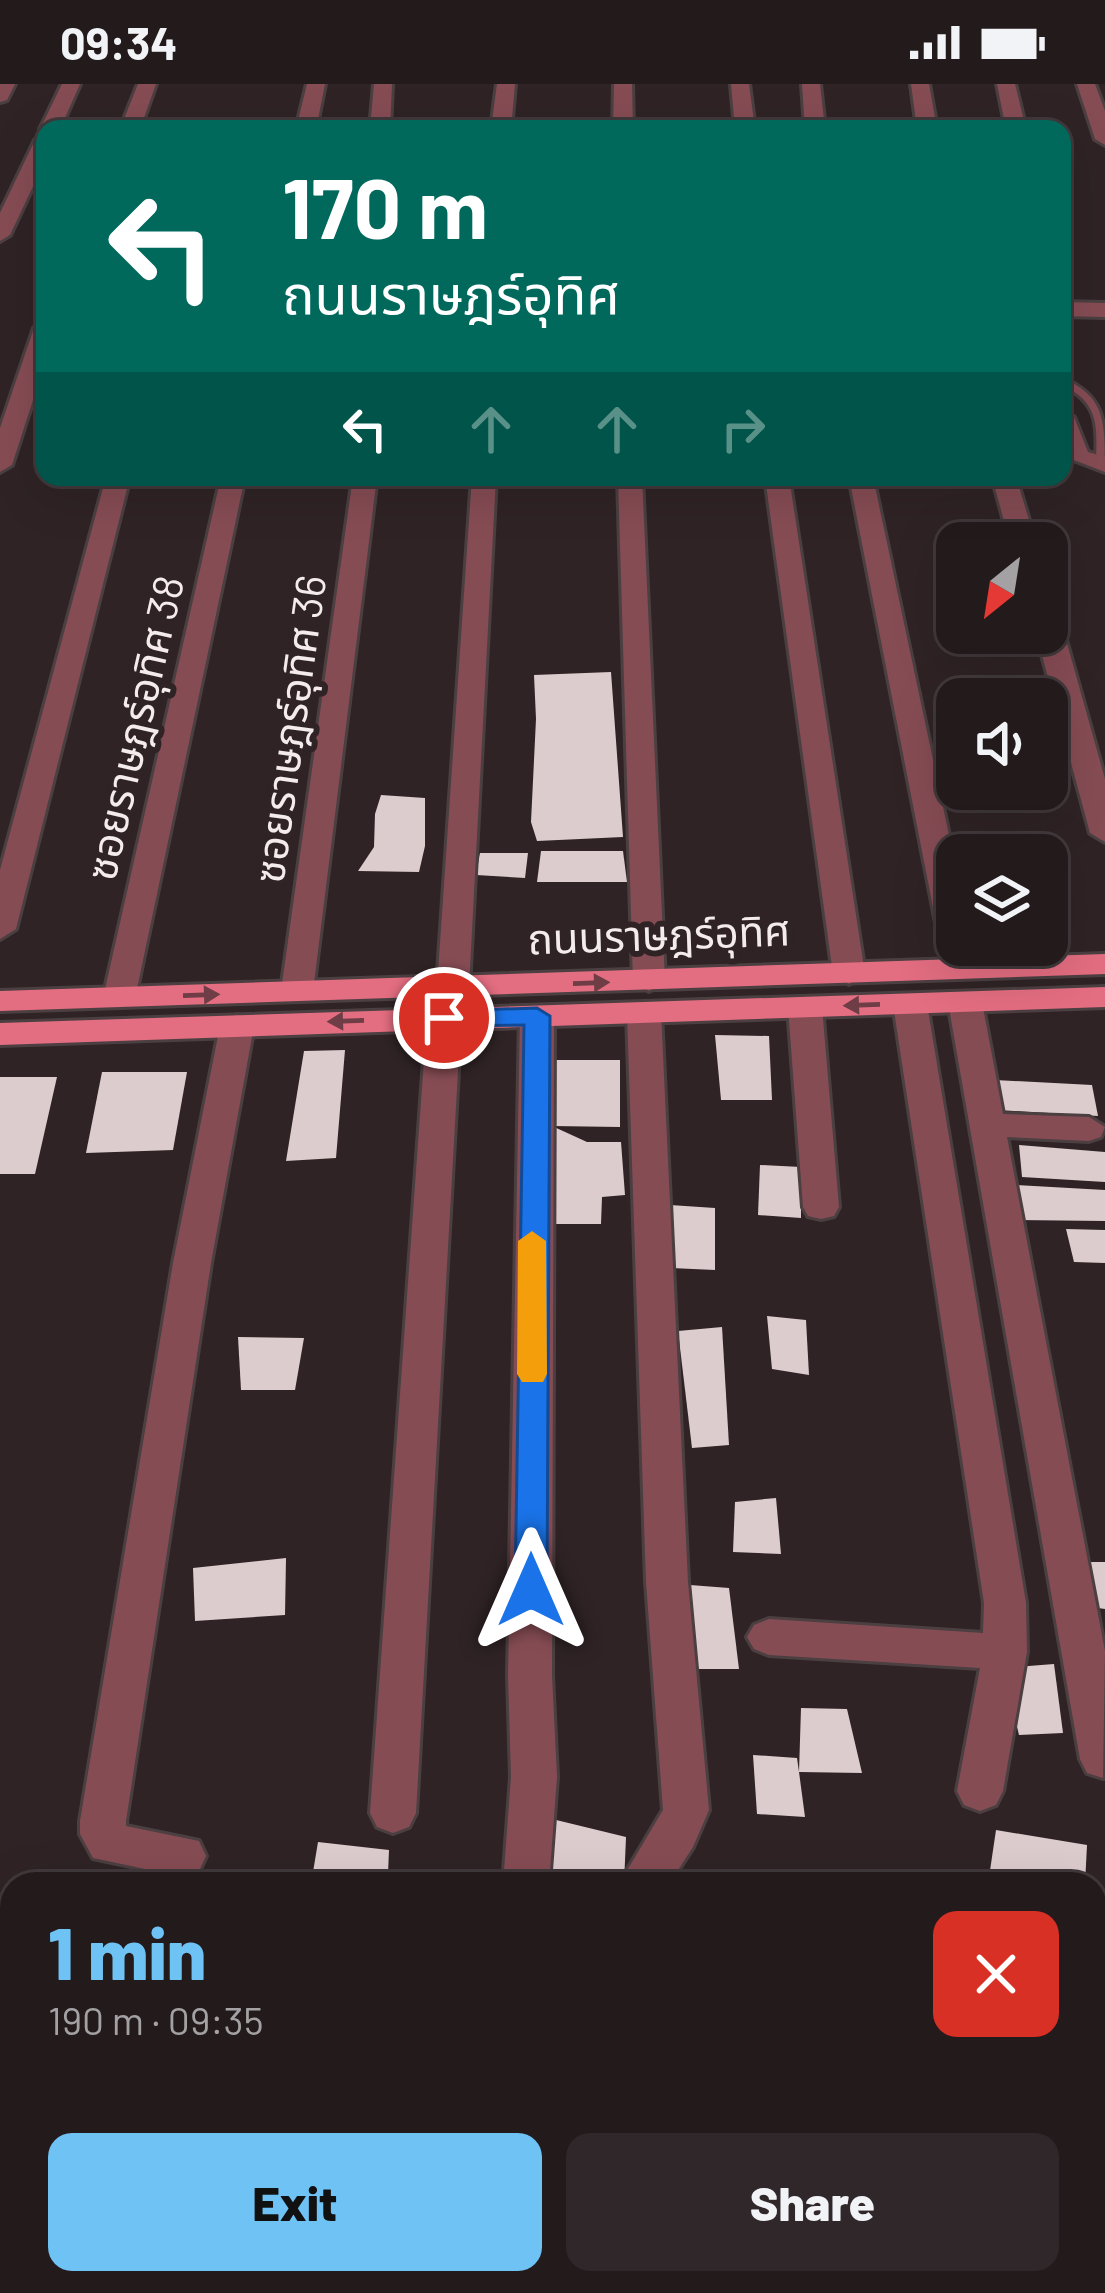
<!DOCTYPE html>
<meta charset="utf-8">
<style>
:root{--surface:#231a1c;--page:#2f2729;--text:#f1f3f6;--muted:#a3a1a3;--line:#40383b;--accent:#6fc2f4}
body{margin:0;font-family:Barlow,"Noto Sans Thai",sans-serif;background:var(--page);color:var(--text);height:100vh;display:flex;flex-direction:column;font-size:45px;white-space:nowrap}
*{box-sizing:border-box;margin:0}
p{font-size:39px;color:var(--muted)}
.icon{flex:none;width:66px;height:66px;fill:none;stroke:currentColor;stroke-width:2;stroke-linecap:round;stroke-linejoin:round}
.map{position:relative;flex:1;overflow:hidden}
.details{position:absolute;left:0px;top:1788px;width:1107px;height:423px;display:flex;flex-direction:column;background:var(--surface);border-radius:36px 36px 0 0;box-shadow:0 12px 48px #0002,0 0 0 3px var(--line)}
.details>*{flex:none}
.top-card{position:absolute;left:36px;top:36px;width:1035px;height:366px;border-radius:24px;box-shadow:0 12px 48px #0002,0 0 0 3px var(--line);background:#00695c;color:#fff;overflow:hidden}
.needle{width:78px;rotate:210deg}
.buttons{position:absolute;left:936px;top:438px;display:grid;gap:24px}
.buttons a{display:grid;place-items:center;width:132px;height:132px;border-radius:24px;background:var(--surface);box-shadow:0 12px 48px #0002,0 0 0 3px var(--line);font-size:60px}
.pin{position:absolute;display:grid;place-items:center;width:102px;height:102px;color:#fff;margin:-51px;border:6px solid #fff;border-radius:50%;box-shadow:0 3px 12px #0007}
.me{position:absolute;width:132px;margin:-66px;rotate:0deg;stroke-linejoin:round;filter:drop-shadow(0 0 9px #0008)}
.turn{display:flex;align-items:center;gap:42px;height:252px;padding:0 48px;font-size:54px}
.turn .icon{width:156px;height:156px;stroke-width:2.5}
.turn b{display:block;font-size:84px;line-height:102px}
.lanes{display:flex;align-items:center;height:114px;padding:0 48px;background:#0003;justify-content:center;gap:60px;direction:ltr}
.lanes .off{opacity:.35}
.round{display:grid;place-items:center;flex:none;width:126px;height:126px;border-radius:24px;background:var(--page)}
.headline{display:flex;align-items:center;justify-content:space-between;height:204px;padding:0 48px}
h1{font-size:72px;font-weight:800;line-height:90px;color:var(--accent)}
.action{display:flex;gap:24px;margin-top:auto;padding:24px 48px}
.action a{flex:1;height:138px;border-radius:24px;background:var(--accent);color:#111;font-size:48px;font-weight:800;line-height:138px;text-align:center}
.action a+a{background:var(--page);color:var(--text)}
.status{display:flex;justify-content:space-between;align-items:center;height:84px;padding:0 60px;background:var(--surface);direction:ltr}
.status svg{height:33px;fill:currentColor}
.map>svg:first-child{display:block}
.water{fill:#001929}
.building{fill:#ddccce}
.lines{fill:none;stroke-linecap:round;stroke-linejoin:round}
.lane-casing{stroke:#4b3f41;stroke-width:6}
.street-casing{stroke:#4b3f41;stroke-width:6}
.primary-casing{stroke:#4b3f41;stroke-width:6}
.lane{fill:#864c54;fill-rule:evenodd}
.street{fill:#864c54;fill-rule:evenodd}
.primary{fill:#e36d81;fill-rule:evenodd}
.oneway{fill:#6e3d45}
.route{fill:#1a73e8;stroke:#114b97;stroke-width:3}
.slow{fill:#f59e0b}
.labels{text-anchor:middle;stroke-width:12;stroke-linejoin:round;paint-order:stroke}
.street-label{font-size:42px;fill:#f4ebec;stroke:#2f2325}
</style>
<div class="status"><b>09:34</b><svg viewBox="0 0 49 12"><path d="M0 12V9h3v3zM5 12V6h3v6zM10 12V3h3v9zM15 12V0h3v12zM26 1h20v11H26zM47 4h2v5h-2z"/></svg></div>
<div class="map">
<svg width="1105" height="2209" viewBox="0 0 1105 2209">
<rect width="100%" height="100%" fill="#2f2325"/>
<g class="water">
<rect x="0" y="1936" width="12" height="169"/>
<rect x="1095" y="1957" width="10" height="173"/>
</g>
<g class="building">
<polygon points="611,588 623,753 537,757 531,738 536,635 534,591"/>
<polygon points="381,711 425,714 425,762 419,788 358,787 374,763 375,730"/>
<polygon points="541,767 623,767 627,798 537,798"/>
<polygon points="480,769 528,769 525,794 476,791"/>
<polygon points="715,951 769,952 772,1016 721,1016"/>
<polygon points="345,966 336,1074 286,1077 304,967"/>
<polygon points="553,976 620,976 620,1043 552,1042"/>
<polygon points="102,988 187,988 173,1066 86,1069"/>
<polygon points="0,993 57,993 35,1090 0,1090"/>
<polygon points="995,996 1092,1001 1098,1032 998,1026"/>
<polygon points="552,1042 587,1058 621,1058 625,1111 602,1113 601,1140 546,1140"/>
<polygon points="1019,1061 1105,1068 1105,1098 1022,1093"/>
<polygon points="760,1081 801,1083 801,1134 758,1131"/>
<polygon points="1015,1101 1105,1106 1105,1137 1012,1136"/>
<polygon points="670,1121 715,1124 715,1186 671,1184"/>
<polygon points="1066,1145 1105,1146 1105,1179 1074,1178"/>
<polygon points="767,1232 806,1236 809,1291 772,1285"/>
<polygon points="722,1243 729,1361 692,1364 678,1247"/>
<polygon points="238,1253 304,1254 295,1306 241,1306"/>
<polygon points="776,1414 781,1470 733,1468 735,1418"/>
<polygon points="286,1474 285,1531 195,1537 193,1484"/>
<polygon points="1088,1478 1105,1478 1105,1525 1091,1523"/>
<polygon points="677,1500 729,1504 739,1585 687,1585"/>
<polygon points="1054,1580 1063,1649 1019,1651 1003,1584"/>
<polygon points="801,1624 847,1625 862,1689 799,1688 805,1733 757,1730 753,1671 797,1674 799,1688"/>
<polygon points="548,1734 626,1753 624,1800 543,1800"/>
<polygon points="996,1746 1087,1761 1085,1800 988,1800"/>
<polygon points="318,1758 389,1766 388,1790 489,1790 488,1800 311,1800"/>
<polygon points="806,1785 807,1800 753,1800 752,1786"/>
<polygon points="126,1788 216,1788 212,1800 124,1800"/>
<polygon points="143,2199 213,2199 247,2207 140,2209"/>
</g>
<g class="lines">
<defs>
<path id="lane" d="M1062,294c43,18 43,43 43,89l-9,-3c1,-38 4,-61 -34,-79z"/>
<g id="street">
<polygon points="0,0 15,0 7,16 0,18"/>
<polygon points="62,0 80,0 60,45 43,49 40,45"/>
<polygon points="138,0 156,0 140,45 120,45"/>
<polygon points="307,0 325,0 316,45 296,45"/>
<polygon points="374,0 392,0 390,45 370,45"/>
<polygon points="497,0 515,0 511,45 491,45"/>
<polygon points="614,0 632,0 633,45 613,45"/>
<polygon points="731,0 749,0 755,45 735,45"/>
<polygon points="802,0 820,0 825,45 805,45"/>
<polygon points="911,0 929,0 937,45 917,45"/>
<polygon points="997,0 1015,0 1026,45 1006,45"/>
<polygon points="1077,0 1095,0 1105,27 1105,61 1095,55"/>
<polygon points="45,50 45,77 10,151 0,157 0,129 35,56"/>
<polygon points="1062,218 1105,219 1105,233 1062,232"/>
<polygon points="45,237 45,279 12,381 0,388 0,344 34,244"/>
<polygon points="1062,326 1074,333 1088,368 1105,373 1105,388 1066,373"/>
<polygon points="106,393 130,393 16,845 0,855 0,786"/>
<polygon points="221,393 245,393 135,914 131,921 107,921 103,914"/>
<polygon points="353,393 377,393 313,907 309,914 285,914 281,907"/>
<polygon points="472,393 496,393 469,903 453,913 437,903"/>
<polygon points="618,393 642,393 665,897 649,907 633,897"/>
<polygon points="765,393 789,393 865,890 849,900 833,890"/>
<polygon points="849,393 873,393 957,789 957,861 972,861 977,885 961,895 945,885"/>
<polygon points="992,393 1016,393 1036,459 1010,459"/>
<polygon points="1047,530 1061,538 1105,695 1105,758 1090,749 1036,549 1047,549"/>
<polygon points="965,908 977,911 982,918 1003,1030 1089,1033 1105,1043 1101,1053 1089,1057 1007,1053 1105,1567 1103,1694 1087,1689 1080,1675 948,918 953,911"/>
<polygon points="910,910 922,913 927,920 1026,1519 1027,1568 1003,1707 996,1721 980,1727 964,1721 957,1707 980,1584 769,1571 754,1565 747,1553 754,1541 769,1535 983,1549 984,1519 893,920 898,913"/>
<polygon points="805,913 817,916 822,923 839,1123 834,1132 821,1135 808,1132 803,1123 788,923 793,916"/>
<polygon points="644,919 656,922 661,929 688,1498 709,1726 693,1763 669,1800 619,1800 663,1726 646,1498 627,929 632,922"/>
<polygon points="537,922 549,925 554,932 552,1592 557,1693 549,1800 503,1800 511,1693 508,1592 520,932 525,925"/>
<polygon points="444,923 456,927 461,934 416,1729 409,1743 393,1749 377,1743 370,1729 427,934 432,927"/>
<polygon points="237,931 249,935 254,942 211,1179 126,1737 126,1742 199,1757 206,1772 199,1787 183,1793 93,1774 80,1750 80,1737 173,1179 220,942 225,935"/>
</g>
<g id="primary">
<polygon points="1105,870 1105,890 0,927 0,907"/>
<polygon points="1105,903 1105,923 0,961 0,939"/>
</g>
</defs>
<use href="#lane" class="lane-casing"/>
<use href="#street" class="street-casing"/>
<use href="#primary" class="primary-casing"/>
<use href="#lane" class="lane"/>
<use href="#street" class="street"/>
<use href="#primary" class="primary"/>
</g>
<defs><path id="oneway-solid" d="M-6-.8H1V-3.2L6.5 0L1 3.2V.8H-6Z" transform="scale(3)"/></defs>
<g class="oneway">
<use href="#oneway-solid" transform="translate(591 899) rotate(-2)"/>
<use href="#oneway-solid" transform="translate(201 911) rotate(-2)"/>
<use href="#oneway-solid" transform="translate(862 921) rotate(178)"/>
<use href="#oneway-solid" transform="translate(346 937) rotate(178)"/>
</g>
<polygon class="route" points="537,924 550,932 547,1506 542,1515 531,1519 519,1515 515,1506 524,941 444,942 431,934 444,927"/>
<polygon class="slow" points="532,1147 546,1157 547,1290 543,1298 522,1298 517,1290 518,1157"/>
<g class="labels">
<g class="street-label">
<text transform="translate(135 644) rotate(-77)" y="15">ซอยราษฎร์อุทิศ 38</text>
<text transform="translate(290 645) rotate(-82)" y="15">ซอยราษฎร์อุทิศ 36</text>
<text transform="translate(659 851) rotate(-2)" y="15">ถนนราษฎร์อุทิศ</text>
</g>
</g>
</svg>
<div class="buttons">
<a><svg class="needle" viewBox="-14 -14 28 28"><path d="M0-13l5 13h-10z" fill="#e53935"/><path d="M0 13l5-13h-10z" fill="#a3a1a3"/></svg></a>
<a><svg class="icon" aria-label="sound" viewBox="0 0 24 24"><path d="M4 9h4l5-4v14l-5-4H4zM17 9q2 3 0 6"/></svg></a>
<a><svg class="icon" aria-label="layers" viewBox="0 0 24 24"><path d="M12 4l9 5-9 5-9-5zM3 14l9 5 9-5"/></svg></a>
</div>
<div class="pin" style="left:444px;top:934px;background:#d93025"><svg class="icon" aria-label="arrive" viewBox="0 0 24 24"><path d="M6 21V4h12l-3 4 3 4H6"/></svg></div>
<svg class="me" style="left:531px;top:1506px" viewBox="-20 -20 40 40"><path d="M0-17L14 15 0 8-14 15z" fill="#1a73e8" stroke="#fff" stroke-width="4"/></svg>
<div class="top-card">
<div class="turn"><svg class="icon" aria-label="left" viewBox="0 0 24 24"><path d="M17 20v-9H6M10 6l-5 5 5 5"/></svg><div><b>170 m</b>ถนนราษฎร์อุทิศ</div></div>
<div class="lanes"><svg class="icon" aria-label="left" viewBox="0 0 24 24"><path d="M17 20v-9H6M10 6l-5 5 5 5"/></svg><svg class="icon off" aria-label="ahead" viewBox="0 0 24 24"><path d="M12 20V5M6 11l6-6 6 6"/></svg><svg class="icon off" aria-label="ahead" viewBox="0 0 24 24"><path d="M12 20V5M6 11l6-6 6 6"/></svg><svg class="icon off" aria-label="right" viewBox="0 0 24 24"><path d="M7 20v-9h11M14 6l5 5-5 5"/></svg></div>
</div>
<section class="details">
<div class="headline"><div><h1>1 min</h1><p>190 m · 09:35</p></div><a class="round" style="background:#d93025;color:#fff"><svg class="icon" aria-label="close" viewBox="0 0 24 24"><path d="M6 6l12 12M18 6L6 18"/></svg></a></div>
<div class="action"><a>Exit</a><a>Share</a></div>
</section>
</div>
